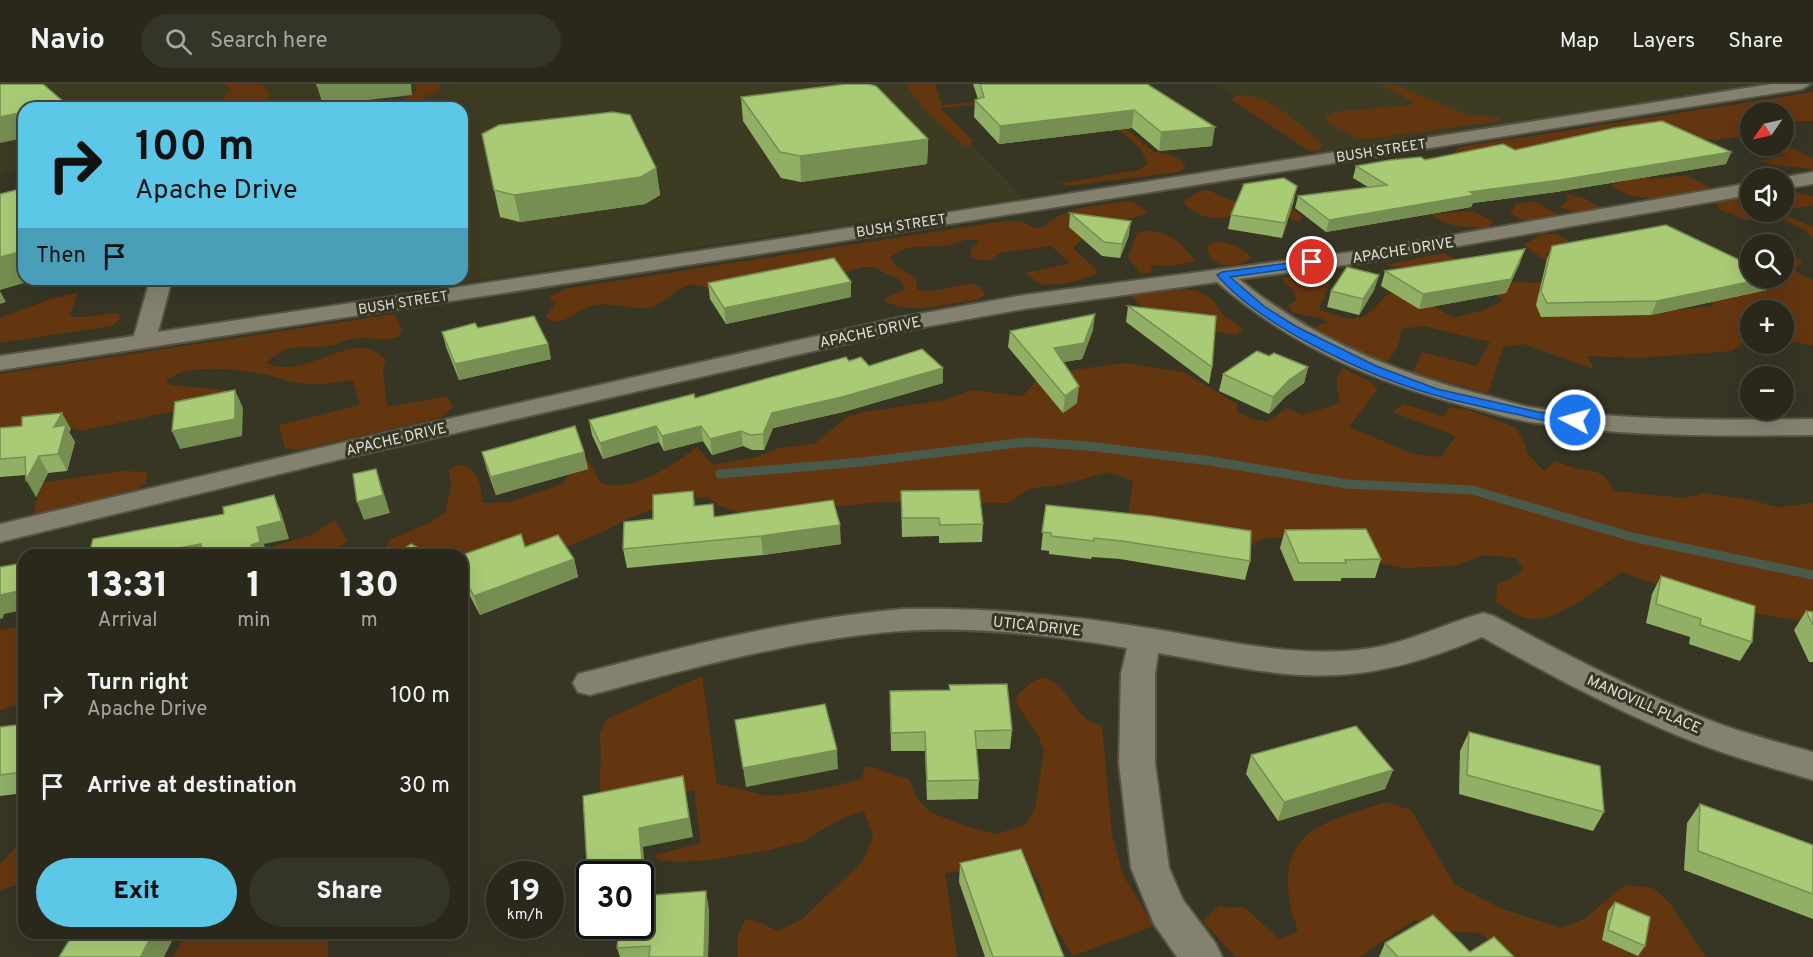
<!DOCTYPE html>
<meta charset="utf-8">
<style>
:root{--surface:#29281b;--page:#353428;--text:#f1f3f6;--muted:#a5a6a3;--line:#45443a;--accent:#5cc7e7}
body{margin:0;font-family:Overpass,sans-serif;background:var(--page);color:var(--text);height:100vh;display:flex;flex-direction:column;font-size:22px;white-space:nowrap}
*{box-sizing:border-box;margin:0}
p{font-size:20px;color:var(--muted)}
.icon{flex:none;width:33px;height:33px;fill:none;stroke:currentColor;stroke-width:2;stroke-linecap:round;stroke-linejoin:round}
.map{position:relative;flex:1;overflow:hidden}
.sheet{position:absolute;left:18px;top:465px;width:450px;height:390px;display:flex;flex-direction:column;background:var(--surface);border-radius:18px;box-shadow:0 6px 24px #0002,0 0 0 2px var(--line)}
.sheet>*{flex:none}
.guide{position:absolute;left:18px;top:18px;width:450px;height:183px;border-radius:18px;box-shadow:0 6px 24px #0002,0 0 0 2px var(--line);background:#5cc7e7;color:#111;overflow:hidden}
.needle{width:39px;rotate:236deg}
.fabs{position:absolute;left:1740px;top:18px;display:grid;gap:12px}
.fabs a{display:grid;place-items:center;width:54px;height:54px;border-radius:50%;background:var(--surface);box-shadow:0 6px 24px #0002,0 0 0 2px var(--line);font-size:30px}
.speed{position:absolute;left:486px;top:777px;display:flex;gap:12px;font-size:30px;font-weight:700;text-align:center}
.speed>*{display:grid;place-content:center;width:78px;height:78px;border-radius:50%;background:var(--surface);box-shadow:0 6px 24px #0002,0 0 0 2px var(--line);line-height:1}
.speed small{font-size:15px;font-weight:400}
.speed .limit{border:3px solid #111;border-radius:9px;background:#fff;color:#111}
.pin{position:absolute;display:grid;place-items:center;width:51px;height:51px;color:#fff;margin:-26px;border:3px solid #fff;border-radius:50%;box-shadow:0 2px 6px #0007}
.me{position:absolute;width:66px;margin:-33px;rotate:276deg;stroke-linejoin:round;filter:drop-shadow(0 0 4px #0008)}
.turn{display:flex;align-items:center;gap:21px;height:126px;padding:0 18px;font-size:27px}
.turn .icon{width:78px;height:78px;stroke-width:2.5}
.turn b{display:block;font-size:42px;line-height:51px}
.then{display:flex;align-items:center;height:57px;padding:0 18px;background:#0003;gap:12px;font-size:22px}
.eta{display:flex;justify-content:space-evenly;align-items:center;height:102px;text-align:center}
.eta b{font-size:36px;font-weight:800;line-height:42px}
.button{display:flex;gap:12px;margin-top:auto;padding:12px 18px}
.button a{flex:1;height:69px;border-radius:36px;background:var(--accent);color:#111;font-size:24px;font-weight:800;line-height:69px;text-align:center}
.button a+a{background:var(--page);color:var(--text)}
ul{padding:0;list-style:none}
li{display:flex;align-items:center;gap:18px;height:90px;padding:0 18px}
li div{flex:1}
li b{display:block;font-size:22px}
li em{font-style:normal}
header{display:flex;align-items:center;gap:36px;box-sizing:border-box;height:84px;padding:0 30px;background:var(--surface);border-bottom:2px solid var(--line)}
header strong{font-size:28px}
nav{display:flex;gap:33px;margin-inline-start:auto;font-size:21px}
.search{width:420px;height:54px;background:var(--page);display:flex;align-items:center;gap:15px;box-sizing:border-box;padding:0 21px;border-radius:33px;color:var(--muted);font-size:22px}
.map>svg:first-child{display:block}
.built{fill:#3e3b23}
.green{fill:#643610}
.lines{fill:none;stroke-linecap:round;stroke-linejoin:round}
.stream{stroke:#495a4a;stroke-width:9}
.street-casing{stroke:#555344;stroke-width:4}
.secondary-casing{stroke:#555344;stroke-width:3}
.street{fill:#84826f;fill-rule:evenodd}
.secondary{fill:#84826f;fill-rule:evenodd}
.wall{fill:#91af65}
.shaded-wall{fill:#768e52}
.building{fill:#a9cb75;stroke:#768e52;stroke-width:1.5}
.route{fill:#1a73e8;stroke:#114b97;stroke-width:1.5}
.labels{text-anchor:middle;stroke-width:6;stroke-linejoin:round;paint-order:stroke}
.far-street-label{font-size:14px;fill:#e1e0d5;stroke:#373524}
.street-label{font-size:15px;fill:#e1e0d5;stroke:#373524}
</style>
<header>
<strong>Navio</strong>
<div class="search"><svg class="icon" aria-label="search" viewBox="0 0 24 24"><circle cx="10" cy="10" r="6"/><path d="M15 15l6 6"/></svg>Search here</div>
<nav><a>Map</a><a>Layers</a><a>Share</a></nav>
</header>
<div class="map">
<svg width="1813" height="873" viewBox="0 0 1813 873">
<rect width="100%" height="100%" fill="#373524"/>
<g class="built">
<polygon points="0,0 913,0 1024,114 445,201 444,195 462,195 462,24 251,24 234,21 206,24 24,24 24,86 0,92"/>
<polygon points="1215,0 1765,0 1767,1 1316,69"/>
</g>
<g class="green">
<polygon points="226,0 261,0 269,9 267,24 230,24 223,14 230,5"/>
<polygon points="416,0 439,0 439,8 426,12 420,24 396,24 405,14 416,9"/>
<path d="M906,0h29l7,21 141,-14 71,61c12,1 25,4 32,14l-7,6 -110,14 -12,-2 81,-14 10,-6 -8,-16 -63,-54 -137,14 32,32 -2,7 -7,-2c-20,-19 -45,-38 -57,-61z"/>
<polygon points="1392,0 1472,32 1499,33 1500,37 1366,55 1357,54 1327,38 1326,32 1335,28 1412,21 1413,18 1382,1"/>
<path d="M1813,8v29h-29v-9h-34v15l-11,5 -1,5 -23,3 -27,-4 -71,26 36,17 33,-4 24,12c-34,8 -69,21 -100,-2l27,-7 -35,-15 -190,-3 41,-6 6,-7z"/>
<path d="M1238,11c32,0 63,28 84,50l-3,5 -8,2 -81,-53z"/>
<polygon points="1784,61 1813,74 1813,85 1774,81 1760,77 1787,71 1766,62"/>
<path d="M1262,97l40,36 -3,5 -14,-6 -43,-9c-4,3 -9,8 -13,9 -14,6 -38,-2 -46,-14l16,-11 9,-1 21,10 15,3 13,-1 -18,-18z"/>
<polygon points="1784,106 1813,112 1813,122 1790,125 1784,123"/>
<path d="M1565,109l19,5 18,10c-13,8 -29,6 -42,-1l9,-7z"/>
<polygon points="1736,115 1750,118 1750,128 1778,128 1813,143 1813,154 1805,146 1775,131 1745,136 1719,125 1717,120 1722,116"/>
<path d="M1132,117l16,11 -2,2 -53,15 -20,19 24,22 -2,5 -31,9 -22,1 -17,-12 45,-10 -19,-17 -51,7 -11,8 -14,-2 -5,-4 2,-7 8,-7c-13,-5 -23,3 -36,5 -21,2 -38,-3 -54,12l7,9 19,11 1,12 13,1 43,-8 9,5 3,7 -8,5c-26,3 -73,17 -94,-1l22,-10 -5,-9 -27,-13h-10l-33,10 -113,15c-41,-22 -43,14 -71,16 -19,1 -36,-7 -55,-2 -17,5 -22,18 -42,15l-3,-5 10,-13 -7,-5 15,-9 440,-68h16l16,7 8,-1c21,-22 59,-22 88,-26z"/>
<path d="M1529,118h6l23,12c-14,10 -34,10 -48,-1l6,-9z"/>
<path d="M1472,127l21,10 -4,6c-16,1 -46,1 -57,-13z"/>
<path d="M1147,147c25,1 33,12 49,30l-26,5 -18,-1 -1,8h-10l-13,-15 9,-25z"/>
<path d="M1541,150h15l12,6v5l-19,6 -3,4 42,25 57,11 30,19 39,-4 -10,-11 51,-17h29v-25l17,6 1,6 -7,2 2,5 16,8v65l-29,-4v-31h-34v25l-18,16 -94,7 -51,-2 7,13 -71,-25 -20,3 -15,46 -76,-20 10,-21 55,14 13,-24 -67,-16 -21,3 -5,20 -14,17 -70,-38 15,-6 -8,-4 -27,-5 -5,-7 8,-5c-1,-11 -4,-13 -12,-18l-2,-6 33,-4 17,5 -13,31c9,3 19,8 28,9 31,4 30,-27 57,-30l50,30 30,-8 20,-10 -44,-30 -34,1 -41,-6 59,-12 42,22 23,7 28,1 30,-7 -43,-31z"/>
<path d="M1213,158c17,-1 27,5 39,15 -12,12 -43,13 -45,-10z"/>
<polygon points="1149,203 1196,206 1214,217 1222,230 1243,245 1236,251 1158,238 1124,206"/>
<path d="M78,209l-8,23c15,4 31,-3 47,-3l3,6 -8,7 -112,17v-25l53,-20z"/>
<path d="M394,230l8,16 -4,7c-16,5 -31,-1 -47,2 -7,1 -12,5 -19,6 -29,7 -40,-7 -66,18 43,19 88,-39 120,-3l-3,12 4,35 60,-11 6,11 -13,11 -142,32 -13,-2 -6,-23 81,-20 -7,-25c-18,3 -37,6 -56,3 -6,-1 -12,-3 -18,-5 -27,-7 -92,-18 -113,3l5,4 54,5 3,3 -53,18 -94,20 -13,-4 -68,11v-64z"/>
<path d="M1125,279l59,9 53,32v8l12,6 18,4 20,-14 15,7 30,-9 8,-5c-3,-13 -7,-22 3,-33l28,14 7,7 -29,38 65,27 27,3 15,-21 -64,-24 12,-8 39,12 8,-9 17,3 47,17 10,17 2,9 17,18 11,-10c7,2 16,7 24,8 19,2 25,3 35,22l71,7 19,-5 43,6 30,8 36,-4v120l-96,-16 -95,-35c-24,15 -67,54 -97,46 -9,-3 -20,-11 -29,-16l1,-17 22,-11 4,-6 -8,-10 -31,-3 -31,11 -48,2 -28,-5 -13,-25h-97l-15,6 -113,-16 -11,-12 5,-35 -24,-9 -49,13 -31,4 -20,14 -127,-1 -132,13 -30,-9 -13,-9 -29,3 -51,19 -20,11 -43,18 -102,7h-80l8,-16 38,-15 17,-11 6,-25 -2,-19 12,-5c19,7 19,21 22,39l27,-1 52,-18 18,-23 9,1 12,21c33,10 70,-17 96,-36l16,18 43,-8 23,-9 35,-4 33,-27 16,-5 81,-12 28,-10 51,6 16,-18 19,-6z"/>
<polygon points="121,387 147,388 146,399 127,414 33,431 41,399"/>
<polygon points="335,436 347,457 333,471 242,471 312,451"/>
<polygon points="24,541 24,619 0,626 0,546"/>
<path d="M702,592l15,108c16,2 31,8 46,11 18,3 80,-10 98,-16l5,-13c15,2 27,11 42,12l9,20 14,15 41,15 24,6 29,-9 10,-16 9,-58 -6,-16 -23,-33c3,-9 8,-12 15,-18 24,-21 40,20 55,34 4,4 12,5 17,8l10,109 11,40 31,51 -81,30 -26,-41 -7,-31 -12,-19 -83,8 12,84h-219v-23l8,-15 17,5 15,7 23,-11 62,-59 10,-25 -9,-25 -23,8 -39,23 -38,9 -54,9 -32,2 -18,-2 -6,-5 47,-12 -7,-53 -95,15 2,-56 -2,-15 8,-15z"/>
<path d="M1386,718l25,8 44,75 47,24 60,19 22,-9 41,-34 28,3 15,13 38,56h-190l-37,-24 -26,-1 -39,-12 -54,37h-125l-32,-36 16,-15 26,2 34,31 19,-7c-2,-9 -6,-18 -8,-27 -13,-77 37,-83 96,-103z"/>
<polygon points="24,754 24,799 0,806 0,780"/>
<polygon points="186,849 329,849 328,873 173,873"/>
</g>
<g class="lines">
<polyline class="stream" points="720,390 862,378 1027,358 1088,362 1211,377 1347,400 1472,406 1632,453 1813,491"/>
<defs>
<g id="street">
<polygon points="1772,0 1810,0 1802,5 772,168 0,286 0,272 134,252 150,195 172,195 158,248 772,156"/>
<polygon points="1813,88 1813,100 1784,105 1784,94 1780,94"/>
<path d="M1750,99v12l-383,67 -128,17c74,61 161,96 253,118 15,4 29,9 44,11 92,13 185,12 277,11v16c-92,1 -185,2 -276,-12 -23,-3 -45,-10 -67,-16 -94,-24 -179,-61 -253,-125l-193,27 -127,23 -556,127 -341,83v-18l341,-81 556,-125 127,-23 343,-45z"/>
<path d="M903,525c83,-2 164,6 245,19 69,11 139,29 209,22 45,-4 83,-25 126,-37l11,3c75,40 151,80 231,110 29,10 59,18 88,26v28c-38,-11 -77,-22 -114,-36 -75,-29 -147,-68 -217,-107 -47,20 -96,36 -146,38 -60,3 -119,-12 -178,-22l-3,21v89l14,105 14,32 33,44 6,13h-45l-23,-33 -23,-56 -12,-105 2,-89 6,-26c-74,-13 -151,-22 -226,-17 -106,8 -209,37 -311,64l-12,-3 -5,-9 5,-9 12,-3c104,-27 206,-53 313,-62z"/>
</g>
<path id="secondary" d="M1777,0h20l1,2 -3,4c-8,2 -13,1 -18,-6z"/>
</defs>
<use href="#street" class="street-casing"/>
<use href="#secondary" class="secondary-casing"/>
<use href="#street" class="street"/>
<use href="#secondary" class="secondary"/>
</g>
<g class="wall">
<polygon points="973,0 1147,0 1212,62 1159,67 1132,44 999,60 974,33 975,16 978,15"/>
<polygon points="741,13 928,55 927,80 801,98 781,94 743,37"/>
<polygon points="482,50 656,84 660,111 645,120 520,138 500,133"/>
<polygon points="1515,66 1731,68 1726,80 1556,108 1473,119 1471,123 1326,148 1295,124 1298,112 1368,103 1353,94 1356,82"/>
<polygon points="1294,116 1282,154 1228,145 1231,131"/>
<polygon points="1070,129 1129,151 1120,174 1102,172 1069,143"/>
<polygon points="1552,162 1750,194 1773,194 1767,206 1651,231 1541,233 1536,221 1547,175"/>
<polygon points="1520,179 1506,209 1419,225 1381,202 1385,187"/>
<polygon points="1379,191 1374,206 1359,231 1327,223 1331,207"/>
<polygon points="708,199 851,213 726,240 710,215"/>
<polygon points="1128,222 1212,283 1209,300 1126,238"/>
<polygon points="478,244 548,260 551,275 459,296 446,263 442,248"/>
<polygon points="1093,246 1082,275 1063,278 1077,319 1063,329 1008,263 1010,247"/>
<polygon points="1269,272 1308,283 1304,299 1285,313 1269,330 1219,307 1223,290"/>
<polygon points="849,277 943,299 843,328 773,344 764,366 752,366 743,362 712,371 703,357 664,367 659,358 603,375 592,351 589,336 695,314"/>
<polygon points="0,344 71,345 69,348 75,358 67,387 48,389 36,413 26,391 0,393"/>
<polygon points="482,368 584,368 588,385 496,411 487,386"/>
<polygon points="693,407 695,422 715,433 841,460 763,471 627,484 623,465 653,435"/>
<polygon points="901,407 983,440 982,458 939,459 939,452 902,453"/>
<polygon points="1046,421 1250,477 1245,496 1120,475 1092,473 1091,475 1049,470 1049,467 1041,466"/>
<polygon points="1285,446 1381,475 1375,494 1341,494 1341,497 1294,497 1280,464"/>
<polygon points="525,463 574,475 578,493 480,531 462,497 462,471"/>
<polygon points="1661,492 1752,558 1740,577 1689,560 1690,553 1646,539 1652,510"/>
<polygon points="1806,527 1813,528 1813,578 1809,578 1794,546"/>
<polygon points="949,601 1012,646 1010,665 976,665 979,696 978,715 927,716 925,667 891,667 890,607 949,606"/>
<polygon points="24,640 24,709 0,712 0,643"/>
<polygon points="1469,648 1604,728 1593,747 1459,710 1460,667"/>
<polygon points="1251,671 1393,686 1385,705 1278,737 1246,690"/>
<polygon points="1700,720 1813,761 1813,835 1684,786 1687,739"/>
<polygon points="960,779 1064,873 985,873 959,798"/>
<polygon points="1615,818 1645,862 1638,872 1602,856 1608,827"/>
<polygon points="709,825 708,873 620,873 617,864"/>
<polygon points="1385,859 1470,868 1514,873 1379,873"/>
</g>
<g class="shaded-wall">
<polygon points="334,0 411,0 412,11 323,21 317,2"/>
<polygon points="65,19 67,24 41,24"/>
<polygon points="1134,26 1132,44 999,60 1000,42"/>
<polygon points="24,28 24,54 0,59 0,33"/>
<polygon points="1215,43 1212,62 1159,67 1161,48"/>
<polygon points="928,55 927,80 801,98 800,72"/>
<polygon points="1731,68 1726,80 1556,108 1473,119 1471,123 1326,148 1329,136 1470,108"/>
<polygon points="656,84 660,111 645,120 520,138 514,111"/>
<polygon points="1297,102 1294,116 1282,154 1285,139"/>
<polygon points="1131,137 1129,151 1120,174 1122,160"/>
<polygon points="1525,165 1520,179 1506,209 1419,225 1423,210"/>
<polygon points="24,167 24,195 38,195 0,206 0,173"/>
<polygon points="1379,191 1374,206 1359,231 1363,215"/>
<polygon points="1768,194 1773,194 1767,206 1651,231 1657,217"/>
<polygon points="851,198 851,213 726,240 724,224"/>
<polygon points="0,207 6,218 0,220"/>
<polygon points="1095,230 1093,246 1082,275 1052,280 1054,264"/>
<polygon points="548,260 551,275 459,296 455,280"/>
<polygon points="1308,283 1304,299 1285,313 1269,330 1273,313 1289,296"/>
<polygon points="943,284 943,299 843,328 773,344 764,366 763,350 772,329"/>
<polygon points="1079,302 1077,319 1063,329 1065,312"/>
<polygon points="235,306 243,324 242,352 180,365 172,347"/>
<polygon points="62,329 71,345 69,348 75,358 67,387 58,370 54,343"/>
<polygon points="656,342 659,358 603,375 600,359"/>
<polygon points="701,342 703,357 664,367 662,352"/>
<polygon points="741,347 743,362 712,371 710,355"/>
<polygon points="584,368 588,385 496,411 491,393"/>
<polygon points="39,372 48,389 36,413 26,396"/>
<polygon points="376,385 382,403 390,429 364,436 357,418"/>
<polygon points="274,411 281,428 289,455 264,460 267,471 236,471 251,461 257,443"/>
<polygon points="840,441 841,460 763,471 761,452"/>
<polygon points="201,460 206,471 142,471"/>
<polygon points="574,475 578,493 480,531 474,512"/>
<polygon points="24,506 24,526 4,530 3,534 0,535 0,511"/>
<polygon points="837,666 838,685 746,703 743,684"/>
<polygon points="1393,686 1385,705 1278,737 1284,718"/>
<polygon points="683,692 693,753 643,763 647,806 640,808 640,790 628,790 639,744"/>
<polygon points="706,807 709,825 708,873 704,873"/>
<polygon points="153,849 176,849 164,873 142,873 141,872"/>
</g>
<g class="building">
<polygon points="0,0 43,0 65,19 41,24 24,24 24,28 0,33"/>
<polygon points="317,0 334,0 317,2"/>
<polygon points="846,0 867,0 876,2 928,55 800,72 780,68 741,13"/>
<polygon points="980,0 1147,0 1215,43 1161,48 1134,26 1000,42 975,16 984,13"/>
<polygon points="613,28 630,31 656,84 641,93 514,111 494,106 482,50 499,41"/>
<polygon points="1662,37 1731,68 1560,96 1470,108 1475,111 1329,136 1298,112 1387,101 1356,82 1390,76 1421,73 1425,76 1503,60 1515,66 1614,44"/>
<polygon points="1284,94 1297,102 1285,139 1231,131 1244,100"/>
<polygon points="16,106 24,115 24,167 0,173 0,110"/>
<polygon points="1070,129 1131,137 1122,160 1104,158"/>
<polygon points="1666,141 1750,181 1750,194 1768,194 1657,217 1547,219 1541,207 1552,162"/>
<polygon points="1525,165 1511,195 1423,210 1385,187"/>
<polygon points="834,174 851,198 724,224 708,199"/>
<polygon points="1347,183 1379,191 1363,215 1331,207"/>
<polygon points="1128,222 1216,232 1212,283"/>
<polygon points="1095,230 1084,259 1054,264 1079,302 1065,312 1010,247"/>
<polygon points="534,232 548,260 455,280 442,248 475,239 478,244"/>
<polygon points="922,265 943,284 842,313 772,329 763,350 750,351 741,347 710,355 701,342 662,352 656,342 600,359 589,336 694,310 695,314 846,273 849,277 861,273 869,282"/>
<polygon points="1257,267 1269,272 1274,269 1308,283 1289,296 1273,313 1223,290"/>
<polygon points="235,306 235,335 172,347 175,318"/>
<polygon points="62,329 54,343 66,341 58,370 39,372 26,396 25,373 0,375 0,344 22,342 22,333"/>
<polygon points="575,342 584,368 491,393 482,368"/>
<polygon points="376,385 383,411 357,418 353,390"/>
<polygon points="979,406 983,440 940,441 939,434 902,434 901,407"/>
<polygon points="693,407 694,422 713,420 714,433 833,416 840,441 761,452 623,465 624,438 653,435 653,411"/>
<polygon points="274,411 282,437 257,443 260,458 251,461 252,466 236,471 203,471 201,460 142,471 62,471 90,466 93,455 224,430 223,423"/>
<polygon points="1046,421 1152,432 1251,447 1250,477 1122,457 1094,454 1094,457 1051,452 1051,449 1042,448"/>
<polygon points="1366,445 1381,475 1345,476 1346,479 1299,479 1285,446"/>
<polygon points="521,450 525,463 558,451 574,475 474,512 462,490 462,471"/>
<polygon points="411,460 431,471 394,471"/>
<polygon points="24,479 24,506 0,511 0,483"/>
<polygon points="1661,492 1755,522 1752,558 1700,541 1701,535 1656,520"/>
<polygon points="1806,527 1813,528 1813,541"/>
<polygon points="1007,600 1012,646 975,647 979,696 927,697 925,648 891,649 890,607 950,606 949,601"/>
<polygon points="825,620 837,666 743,684 735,636"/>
<polygon points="24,640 24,688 0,691 0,643"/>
<polygon points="1356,642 1393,686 1284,718 1251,671"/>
<polygon points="1469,648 1600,682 1604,728 1467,691"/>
<polygon points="683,692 689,734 639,744 643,787 628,790 590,790 590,799 588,799 583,712"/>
<polygon points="1700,720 1813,761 1813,810 1698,767"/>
<polygon points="1021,765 1064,873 993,873 960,779"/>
<polygon points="706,807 704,873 649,873 650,862 617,864 620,842 640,842 640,812"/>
<polygon points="1615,818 1650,833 1645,862 1608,846"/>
<polygon points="1433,831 1470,868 1494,853 1514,873 1398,873 1385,859"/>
<polygon points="91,849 153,849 141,872 162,872 161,873 59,873 73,850"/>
</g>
<path class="route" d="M1312,176l5,2 -1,3 -86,12 35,30 32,20 79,39 61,23 101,23 37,4 6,4c-8,8 -49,-2 -61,-5 -30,-7 -60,-12 -89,-21 -65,-19 -171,-68 -214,-119l5,-3z"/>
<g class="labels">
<g class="far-street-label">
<text transform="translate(1381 66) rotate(-9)" y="5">BUSH STREET</text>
<text transform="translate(901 141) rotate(-9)" y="5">BUSH STREET</text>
<text transform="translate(403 218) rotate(-9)" y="5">BUSH STREET</text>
</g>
<g class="street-label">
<text transform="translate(1403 166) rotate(-9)" y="5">APACHE DRIVE</text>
<text transform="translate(870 248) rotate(-12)" y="5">APACHE DRIVE</text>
<text transform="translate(396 355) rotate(-13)" y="5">APACHE DRIVE</text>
<text transform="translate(1037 542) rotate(6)" y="5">UTICA DRIVE</text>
<text transform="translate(1644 620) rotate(24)" y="5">MANOVILL PLACE</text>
</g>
</g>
</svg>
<div class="fabs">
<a><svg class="needle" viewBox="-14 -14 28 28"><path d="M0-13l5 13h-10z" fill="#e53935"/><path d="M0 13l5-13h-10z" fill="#a5a6a3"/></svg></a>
<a><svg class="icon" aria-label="sound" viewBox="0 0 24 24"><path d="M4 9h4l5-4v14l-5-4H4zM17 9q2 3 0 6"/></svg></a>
<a><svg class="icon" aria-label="search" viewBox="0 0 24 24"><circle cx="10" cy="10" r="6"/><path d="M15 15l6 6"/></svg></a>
<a>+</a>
<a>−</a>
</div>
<div class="speed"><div>19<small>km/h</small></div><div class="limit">30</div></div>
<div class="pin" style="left:1312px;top:178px;background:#d93025"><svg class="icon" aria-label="arrive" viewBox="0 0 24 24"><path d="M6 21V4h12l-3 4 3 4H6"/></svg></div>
<svg class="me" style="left:1575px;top:336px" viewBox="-20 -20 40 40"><circle r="17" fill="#1a73e8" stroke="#fff" stroke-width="3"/><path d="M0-11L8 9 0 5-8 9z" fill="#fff"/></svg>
<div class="guide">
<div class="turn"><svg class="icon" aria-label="right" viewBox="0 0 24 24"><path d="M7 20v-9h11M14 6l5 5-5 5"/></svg><div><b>100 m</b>Apache Drive</div></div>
<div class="then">Then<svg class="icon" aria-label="arrive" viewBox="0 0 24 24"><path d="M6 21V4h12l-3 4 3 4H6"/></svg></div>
</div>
<section class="sheet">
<div class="eta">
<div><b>13:31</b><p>Arrival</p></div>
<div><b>1</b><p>min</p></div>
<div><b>130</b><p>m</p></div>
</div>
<ul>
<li><svg class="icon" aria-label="right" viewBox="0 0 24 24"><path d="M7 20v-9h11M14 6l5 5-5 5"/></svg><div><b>Turn right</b><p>Apache Drive</p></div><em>100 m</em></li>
<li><svg class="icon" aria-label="arrive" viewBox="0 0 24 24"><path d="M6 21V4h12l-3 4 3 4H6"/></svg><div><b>Arrive at destination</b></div><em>30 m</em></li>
</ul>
<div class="button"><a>Exit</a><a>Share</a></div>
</section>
</div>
